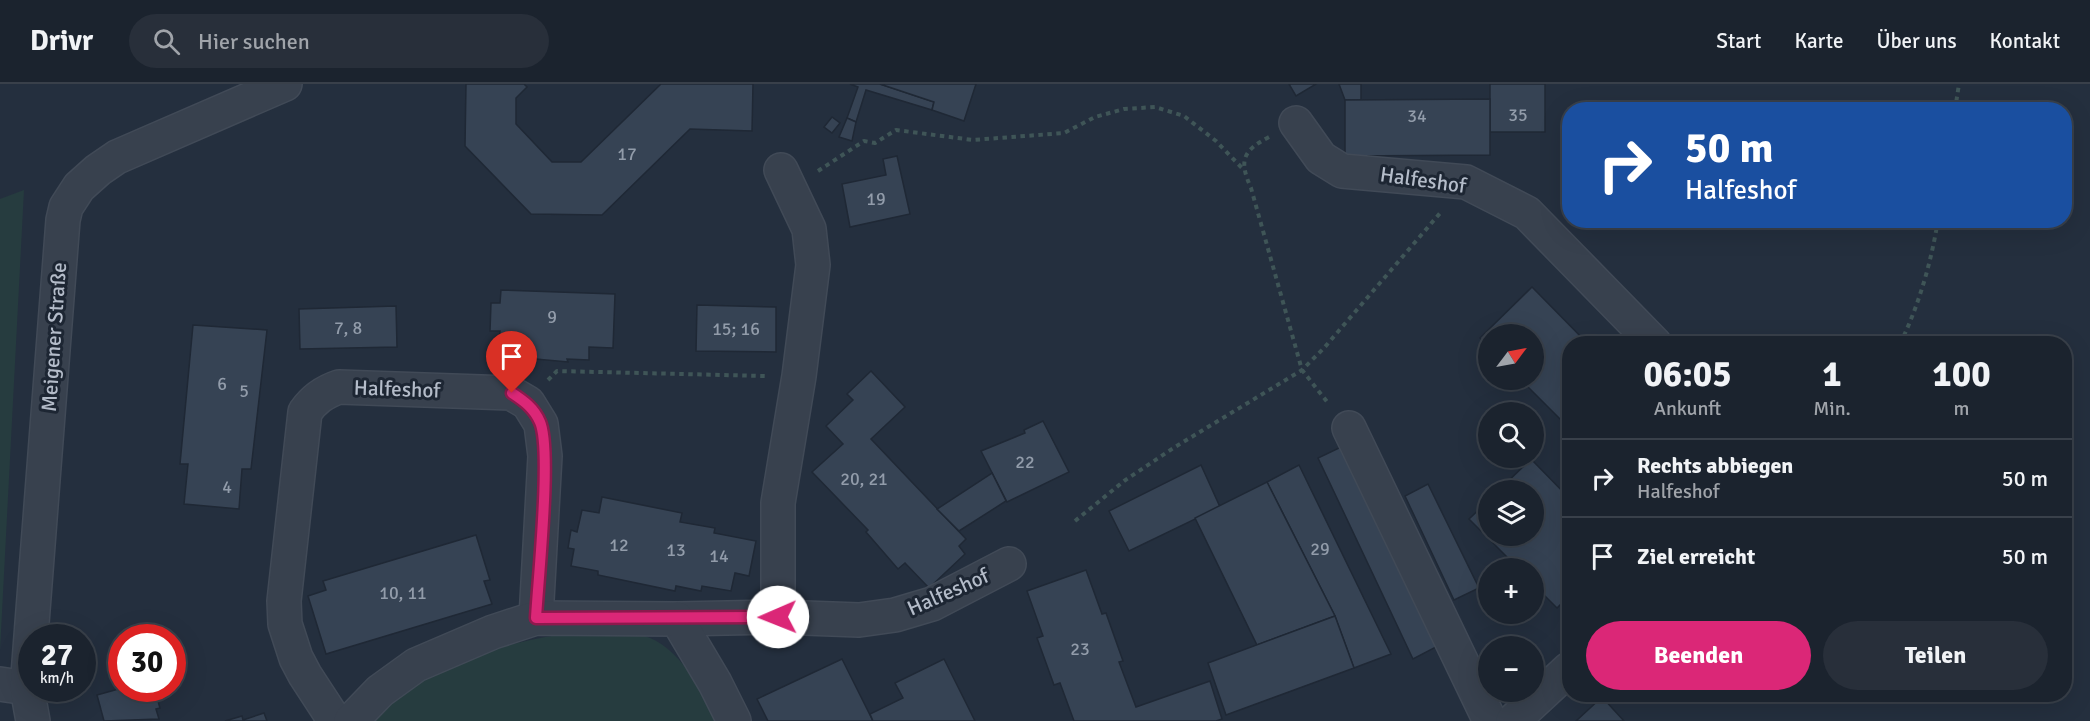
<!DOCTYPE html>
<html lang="de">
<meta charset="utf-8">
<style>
:root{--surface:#1b232e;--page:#282f3a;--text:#f1f3f6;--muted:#a0a4aa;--line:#39404a;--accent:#db2777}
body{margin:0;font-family:Signika,sans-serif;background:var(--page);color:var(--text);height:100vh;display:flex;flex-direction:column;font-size:22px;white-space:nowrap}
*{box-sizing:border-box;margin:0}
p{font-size:20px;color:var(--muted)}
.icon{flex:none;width:33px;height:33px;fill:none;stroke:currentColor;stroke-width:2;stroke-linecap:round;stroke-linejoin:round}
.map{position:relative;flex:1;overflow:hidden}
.drawer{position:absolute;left:1562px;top:252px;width:510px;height:366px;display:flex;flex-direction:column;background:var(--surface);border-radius:24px;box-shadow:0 6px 24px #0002,0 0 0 2px var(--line)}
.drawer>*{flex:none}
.banner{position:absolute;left:1562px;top:18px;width:510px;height:126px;border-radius:24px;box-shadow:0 6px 24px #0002,0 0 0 2px var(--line);background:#1a4fa0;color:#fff;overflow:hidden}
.needle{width:39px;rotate:58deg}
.fabs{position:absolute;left:1478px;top:240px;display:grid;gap:12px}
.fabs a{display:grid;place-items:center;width:66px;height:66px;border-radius:50%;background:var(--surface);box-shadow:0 6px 24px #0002,0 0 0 2px var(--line);font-size:30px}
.speed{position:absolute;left:18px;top:540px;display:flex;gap:12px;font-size:30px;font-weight:700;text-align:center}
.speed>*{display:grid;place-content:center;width:78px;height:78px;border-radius:50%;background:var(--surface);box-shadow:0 6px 24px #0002,0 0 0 2px var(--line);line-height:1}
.speed small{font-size:15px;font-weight:400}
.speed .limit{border:9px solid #d22;background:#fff;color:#111}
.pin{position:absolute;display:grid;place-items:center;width:51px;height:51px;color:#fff;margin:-62px -26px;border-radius:50% 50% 50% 0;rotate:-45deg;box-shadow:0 0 6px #0007}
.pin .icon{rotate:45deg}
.me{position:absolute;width:66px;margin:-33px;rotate:269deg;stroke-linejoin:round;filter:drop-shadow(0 0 4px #0008)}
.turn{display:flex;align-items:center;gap:21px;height:126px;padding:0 24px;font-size:27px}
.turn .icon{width:78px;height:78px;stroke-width:2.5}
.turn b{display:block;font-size:42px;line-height:51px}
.eta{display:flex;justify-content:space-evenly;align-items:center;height:102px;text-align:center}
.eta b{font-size:36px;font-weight:800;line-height:42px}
.button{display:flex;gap:12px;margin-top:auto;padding:12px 24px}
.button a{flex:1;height:69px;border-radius:36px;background:var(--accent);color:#fff;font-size:24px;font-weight:800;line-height:69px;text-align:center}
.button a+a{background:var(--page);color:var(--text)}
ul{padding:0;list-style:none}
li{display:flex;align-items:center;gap:18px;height:78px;padding:0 24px;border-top:2px solid var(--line)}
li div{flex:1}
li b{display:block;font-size:22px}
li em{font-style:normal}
header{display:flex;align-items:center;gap:36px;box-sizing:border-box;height:84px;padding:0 30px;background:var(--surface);border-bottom:2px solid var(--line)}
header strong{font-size:28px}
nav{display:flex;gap:33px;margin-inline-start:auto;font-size:21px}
.search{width:420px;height:54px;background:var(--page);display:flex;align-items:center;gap:15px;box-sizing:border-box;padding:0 21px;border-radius:33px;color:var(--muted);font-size:22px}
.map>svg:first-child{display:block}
.green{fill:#263c3f}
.building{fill:#364354;stroke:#1f2835;stroke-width:1.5}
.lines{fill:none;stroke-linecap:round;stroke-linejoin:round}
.minor-casing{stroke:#414a57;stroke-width:36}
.path{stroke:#3f5557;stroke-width:4;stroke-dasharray:4.5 4.5;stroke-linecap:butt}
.minor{stroke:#38414e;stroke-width:33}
.route-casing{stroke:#8e194d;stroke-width:15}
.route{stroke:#db2777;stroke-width:10}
.labels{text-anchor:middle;stroke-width:6;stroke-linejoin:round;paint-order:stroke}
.number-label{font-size:18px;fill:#929caa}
.street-label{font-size:21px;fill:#b4bcc9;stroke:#1d2633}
</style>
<header>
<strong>Drivr</strong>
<div class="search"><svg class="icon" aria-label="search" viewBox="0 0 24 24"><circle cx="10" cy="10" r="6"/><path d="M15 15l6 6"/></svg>Hier suchen</div>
<nav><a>Start</a><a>Karte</a><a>Über uns</a><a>Kontakt</a></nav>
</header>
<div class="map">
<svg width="2090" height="637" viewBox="0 0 2090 637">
<rect width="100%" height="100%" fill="#242f3e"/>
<g class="green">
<polygon points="24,106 0,567 0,115"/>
<path d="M557,551h85c38,11 58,54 75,86h-341c39,-53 120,-76 181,-86z"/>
</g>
<g class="building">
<polygon points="466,0 524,0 527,3 516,14 516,40 552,78 581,78 661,0 753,0 752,47 690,45 602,131 531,130 465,62"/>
<polygon points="850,0 880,0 934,18 932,26 866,6 856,38 847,34 858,3"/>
<polygon points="880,0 976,0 964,37 932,26 934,18"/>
<polygon points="1289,0 1316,0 1296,12"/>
<polygon points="1339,0 1361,0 1361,16 1345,16"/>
<rect x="1490" y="0" width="55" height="48"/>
<polygon points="1490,15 1490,71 1345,72 1345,16"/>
<polygon points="832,33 840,39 832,49 824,43"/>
<polygon points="847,34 856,38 852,57 839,53"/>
<polygon points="897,72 910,130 850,143 842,100 886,91 883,75"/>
<polygon points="1532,203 1588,260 1569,260 1569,344 1521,296 1533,296 1533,250 1488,250 1488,262 1480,254"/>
<polygon points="501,206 615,210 613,264 589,263 589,276 567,275 568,278 525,274 525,260 499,259 500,247 490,247 491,219 500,219"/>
<polygon points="697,221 776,223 776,268 696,267"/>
<polygon points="396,222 397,263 300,265 299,225"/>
<polygon points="193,241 267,246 251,385 242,385 239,425 184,420 188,380 180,380"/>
<polygon points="871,287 905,323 871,355 966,455 959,462 965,470 929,504 905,479 898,485 866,448 868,446 812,388 843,360 826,342 853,316 847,310"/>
<polygon points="1043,337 1069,388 1007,418 981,367 1025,349 1024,346"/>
<polygon points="1341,363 1436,563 1413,575 1318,374"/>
<polygon points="1531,375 1569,414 1569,512 1557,524 1533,500 1533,484 1518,484 1469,435 1488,417 1488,452 1533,452 1533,406 1499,406"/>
<polygon points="1201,381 1220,423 1129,467 1109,427"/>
<polygon points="1299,381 1391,570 1354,584 1335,532 1267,398"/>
<polygon points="992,389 1006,417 959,447 937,425"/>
<polygon points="1267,398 1335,532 1257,561 1195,434"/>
<polygon points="1428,400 1479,504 1454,516 1405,412"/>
<polygon points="602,413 682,429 680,438 715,444 714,449 756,457 749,492 735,489 731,507 702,502 701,507 676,502 675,507 598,491 598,487 571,482 574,465 568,464 571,446 577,448 582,426 599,429"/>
<polygon points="476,451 490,496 484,497 492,520 326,570 308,512 326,506 323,497"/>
<polygon points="1086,486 1102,530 1106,529 1123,577 1119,578 1136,623 1210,597 1222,635 1216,637 1074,637 1060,599 1054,601 1037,554 1043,552 1027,507"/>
<polygon points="1335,532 1354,584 1226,631 1208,579"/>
<polygon points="842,575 873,637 768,637 757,615"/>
<polygon points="944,575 975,637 873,637 870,630 903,614 895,599"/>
<polygon points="122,604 154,604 160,624 156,625 159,635 104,637 97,611"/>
<polygon points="1602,613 1624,637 1576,637"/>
<polygon points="264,629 267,637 225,637 242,632 243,636"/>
</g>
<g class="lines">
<defs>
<g id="minor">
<polyline points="1296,39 1321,74 1342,87 1466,98 1527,129 1655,260"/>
<polyline points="1349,344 1490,637"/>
<polyline points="778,533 778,419 799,292 813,181 809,145 781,86"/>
<polyline points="677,535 778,533 859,536 895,531 932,520 1009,480"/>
<polyline points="0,600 27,604"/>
<polyline points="33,637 27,604 63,136 66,123 79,103 98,86 117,73 285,0"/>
<path d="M335,637l-30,-46 -9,-17 -11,-34 -1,-23 21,-189c9,-13 19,-20 34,-25l172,6 17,10 13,21 4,32 -9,162"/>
<polyline points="351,637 380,607 416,581 493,548 536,534 677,535 715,599 734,637"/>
<polyline points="1513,637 1569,585"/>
</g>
</defs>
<use href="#minor" class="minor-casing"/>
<g class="path">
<polyline points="1955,26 1959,0"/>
<path d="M1269,53c-27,14 -30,24 -18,51l51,182 26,33"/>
<polyline points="818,87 864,57 875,59 896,46 973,56 1064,49 1095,33 1124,25 1155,23 1184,32 1216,57 1242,84"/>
<path d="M1900,260c19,-39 31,-81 38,-124"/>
<polyline points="548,296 557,287 765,292"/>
<polyline points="1075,437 1124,397 1175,363 1302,286 1324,264 1441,128"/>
</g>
<use href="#minor" class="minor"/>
</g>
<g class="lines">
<defs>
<path id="route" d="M512,309c12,8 22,15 28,29 12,27 -2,159 -4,196l242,-1"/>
</defs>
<use href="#route" class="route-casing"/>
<use href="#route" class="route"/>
</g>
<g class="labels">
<g class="number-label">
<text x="1518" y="37">35</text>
<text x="1417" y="38">34</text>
<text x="627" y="76">17</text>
<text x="876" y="121">19</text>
<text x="552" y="239">9</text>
<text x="348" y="250">7, 8</text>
<text x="736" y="251">15; 16</text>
<text x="222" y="306">6</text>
<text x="244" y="313">5</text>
<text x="1025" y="384">22</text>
<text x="864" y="401">20, 21</text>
<text x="227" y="409">4</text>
<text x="619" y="467">12</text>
<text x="1320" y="471">29</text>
<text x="676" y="472">13</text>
<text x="719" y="478">14</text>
<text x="403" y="515">10, 11</text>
<text x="1080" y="571">23</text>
</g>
<g class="street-label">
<text transform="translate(1423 96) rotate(8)" y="7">Halfeshof</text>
<text transform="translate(54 253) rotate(-86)" y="7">Meigener Straße</text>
<text transform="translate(397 305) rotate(2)" y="7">Halfeshof</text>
<text transform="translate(948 508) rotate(-24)" y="7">Halfeshof</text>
</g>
</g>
</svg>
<div class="fabs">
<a><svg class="needle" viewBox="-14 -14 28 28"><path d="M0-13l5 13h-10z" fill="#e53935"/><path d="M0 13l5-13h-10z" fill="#a0a4aa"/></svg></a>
<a><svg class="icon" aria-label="search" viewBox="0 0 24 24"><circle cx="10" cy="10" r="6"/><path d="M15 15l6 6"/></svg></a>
<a><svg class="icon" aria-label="layers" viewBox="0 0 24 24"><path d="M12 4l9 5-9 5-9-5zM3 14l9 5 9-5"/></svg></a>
<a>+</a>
<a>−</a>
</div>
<div class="speed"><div>27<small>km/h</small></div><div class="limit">30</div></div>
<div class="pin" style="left:512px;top:309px;background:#d93025"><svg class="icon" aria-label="arrive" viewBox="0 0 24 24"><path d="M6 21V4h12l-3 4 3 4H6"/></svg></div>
<svg class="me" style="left:778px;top:533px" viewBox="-20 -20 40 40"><circle r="19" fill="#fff"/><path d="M0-13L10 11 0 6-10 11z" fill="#db2777"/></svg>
<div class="banner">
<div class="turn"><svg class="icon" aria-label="right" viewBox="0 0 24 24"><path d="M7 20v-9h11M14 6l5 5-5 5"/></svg><div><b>50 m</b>Halfeshof</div></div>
</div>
<section class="drawer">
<div class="eta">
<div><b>06:05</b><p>Ankunft</p></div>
<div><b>1</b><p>Min.</p></div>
<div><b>100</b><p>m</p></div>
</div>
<ul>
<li><svg class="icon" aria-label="right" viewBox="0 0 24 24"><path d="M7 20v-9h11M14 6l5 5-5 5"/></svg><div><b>Rechts abbiegen</b><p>Halfeshof</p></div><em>50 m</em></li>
<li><svg class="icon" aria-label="arrive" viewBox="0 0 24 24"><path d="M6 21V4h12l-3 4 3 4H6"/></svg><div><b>Ziel erreicht</b></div><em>50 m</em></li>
</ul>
<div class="button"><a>Beenden</a><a>Teilen</a></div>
</section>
</div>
